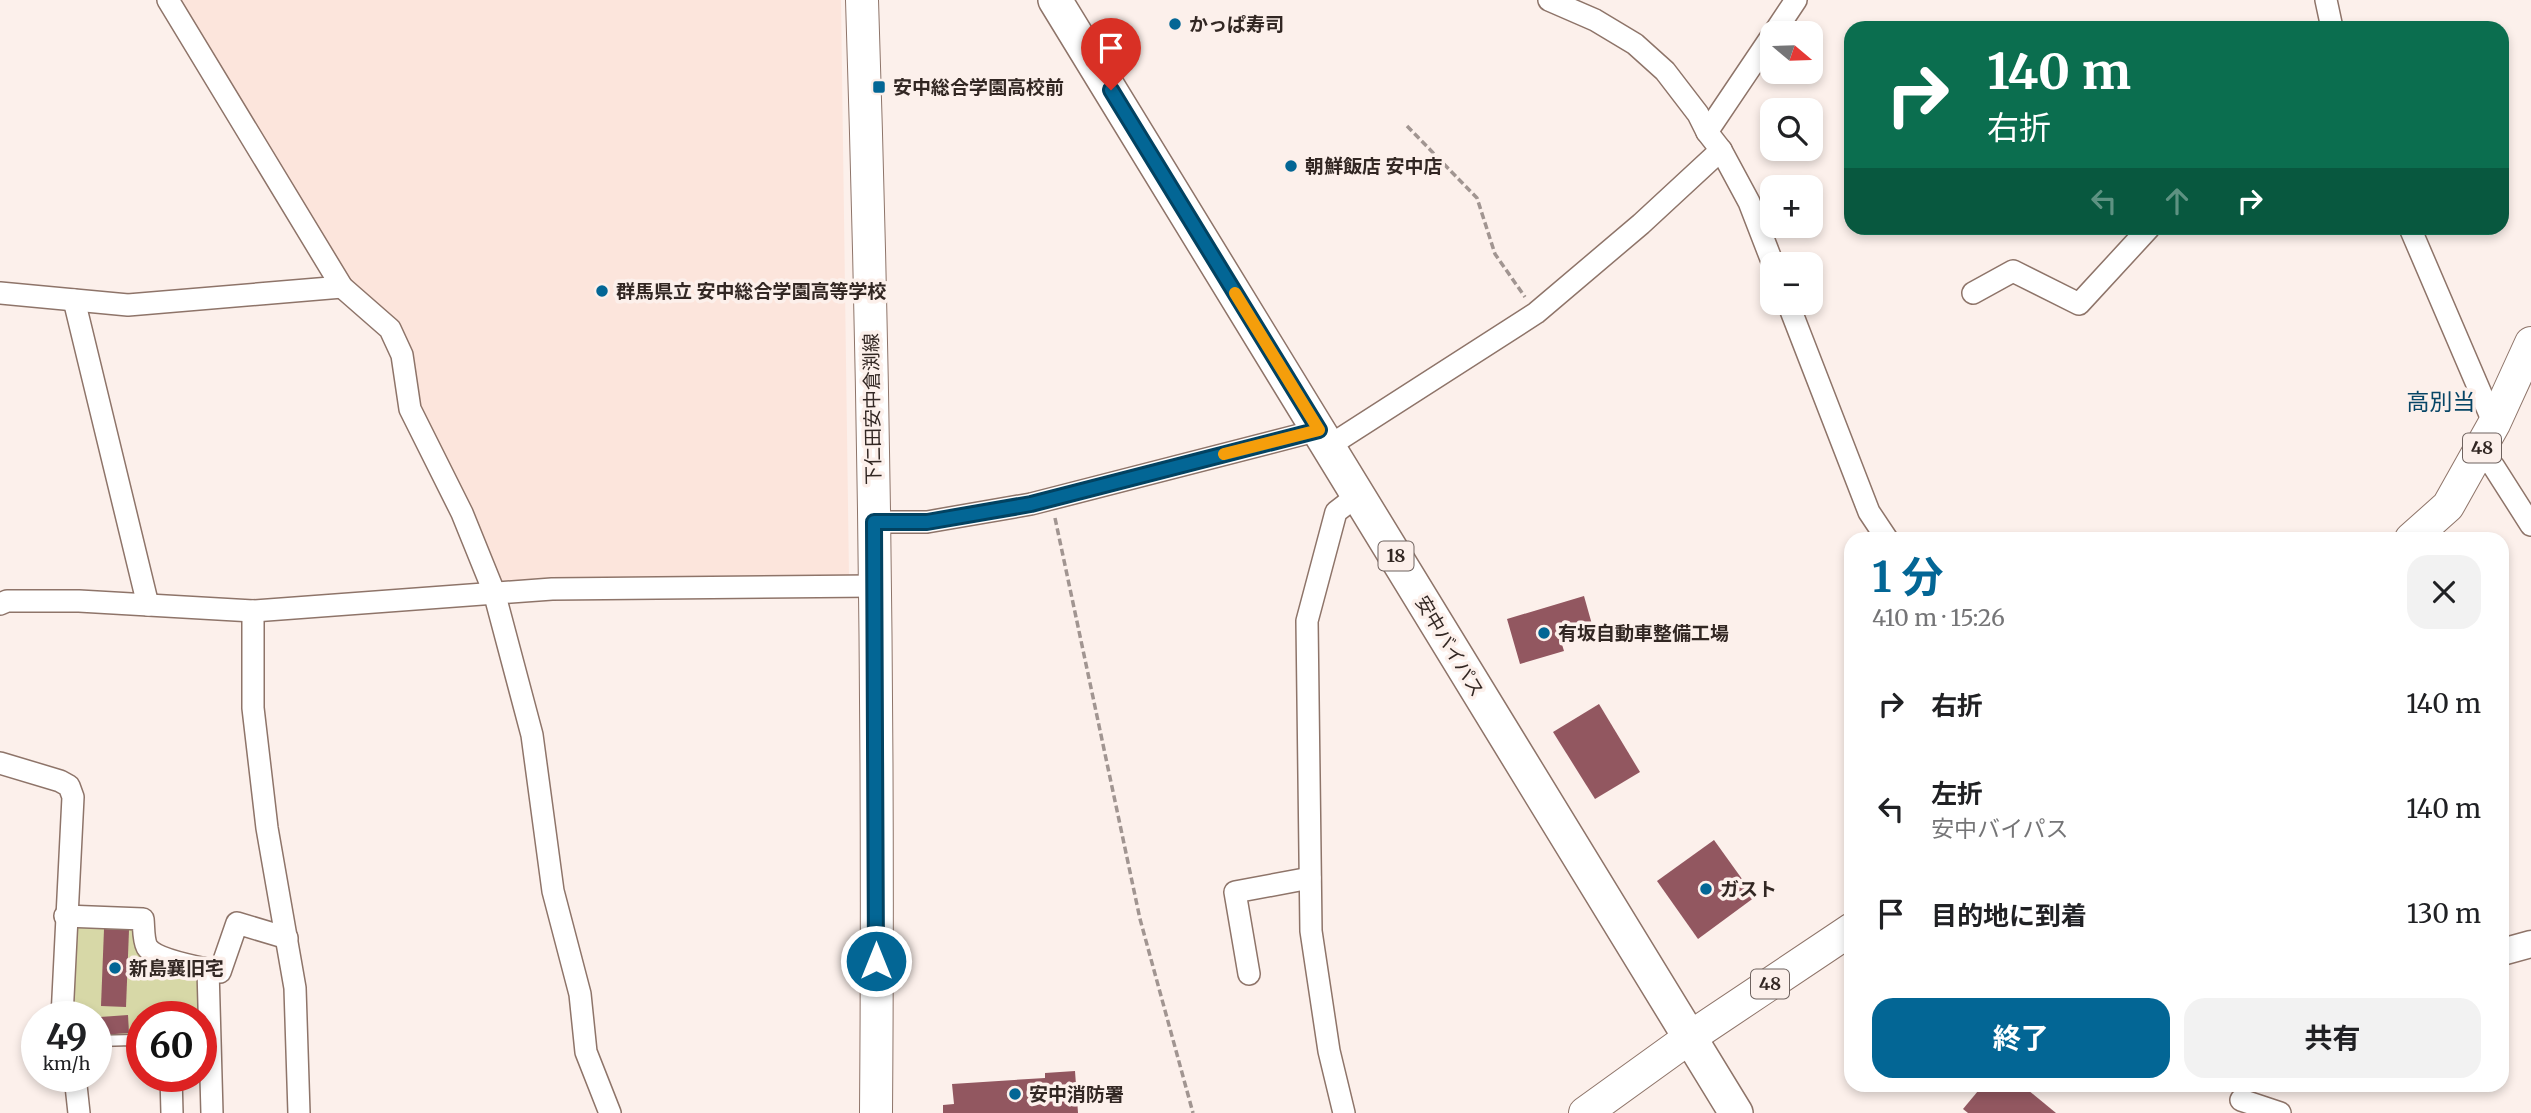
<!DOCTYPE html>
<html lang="ja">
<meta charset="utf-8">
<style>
:root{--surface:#fff;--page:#f2f2f2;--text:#202124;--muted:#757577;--accent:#036695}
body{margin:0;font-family:Merriweather,"Noto Sans JP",serif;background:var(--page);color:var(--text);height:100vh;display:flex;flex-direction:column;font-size:26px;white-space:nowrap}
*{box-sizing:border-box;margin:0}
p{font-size:23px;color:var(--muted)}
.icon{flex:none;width:38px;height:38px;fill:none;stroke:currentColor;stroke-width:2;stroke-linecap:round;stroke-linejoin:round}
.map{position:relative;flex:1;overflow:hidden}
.drawer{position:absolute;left:1844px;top:532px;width:665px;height:560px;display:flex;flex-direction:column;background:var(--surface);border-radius:21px;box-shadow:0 4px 10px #0003}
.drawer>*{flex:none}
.hud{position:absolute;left:1844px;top:21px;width:665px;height:214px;border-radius:21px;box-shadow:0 4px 10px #0003;background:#0b6e4f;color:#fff;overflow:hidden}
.needle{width:46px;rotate:109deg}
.fabs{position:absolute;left:1760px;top:21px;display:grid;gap:14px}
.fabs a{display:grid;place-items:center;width:63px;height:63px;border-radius:14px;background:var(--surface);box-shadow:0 4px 10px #0003;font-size:35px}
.speed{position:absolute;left:21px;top:1001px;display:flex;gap:14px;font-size:35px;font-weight:700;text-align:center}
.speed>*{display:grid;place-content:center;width:91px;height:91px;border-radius:50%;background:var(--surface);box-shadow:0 4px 10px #0003;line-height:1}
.speed small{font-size:18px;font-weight:400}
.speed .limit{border:10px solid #d22;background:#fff;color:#111}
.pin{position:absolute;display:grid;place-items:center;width:60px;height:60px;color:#fff;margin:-72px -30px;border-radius:50% 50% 50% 0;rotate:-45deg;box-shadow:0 0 7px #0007}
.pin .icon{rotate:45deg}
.me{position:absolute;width:77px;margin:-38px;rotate:0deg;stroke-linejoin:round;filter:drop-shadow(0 0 5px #0008)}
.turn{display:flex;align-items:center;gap:24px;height:147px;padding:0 28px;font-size:32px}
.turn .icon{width:91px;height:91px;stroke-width:2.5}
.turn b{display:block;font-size:49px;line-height:60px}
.lanes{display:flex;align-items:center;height:66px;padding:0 28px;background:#0003;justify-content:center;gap:35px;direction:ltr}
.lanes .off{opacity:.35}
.round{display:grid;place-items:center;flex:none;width:74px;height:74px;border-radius:21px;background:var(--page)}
.summary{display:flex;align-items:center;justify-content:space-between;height:119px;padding:0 28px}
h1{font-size:42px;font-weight:700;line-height:52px;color:var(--accent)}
.cta{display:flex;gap:14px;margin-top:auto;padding:14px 28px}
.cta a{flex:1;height:80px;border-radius:21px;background:var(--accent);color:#fff;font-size:28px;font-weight:700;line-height:80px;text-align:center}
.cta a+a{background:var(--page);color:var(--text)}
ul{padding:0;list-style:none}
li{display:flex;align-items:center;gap:21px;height:105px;padding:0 28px}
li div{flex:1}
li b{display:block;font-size:26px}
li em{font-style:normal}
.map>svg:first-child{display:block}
.built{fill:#fce5dc}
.green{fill:#d7d8a7}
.building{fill:#925760}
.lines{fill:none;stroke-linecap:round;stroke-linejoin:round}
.service-casing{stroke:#8e7469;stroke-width:13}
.minor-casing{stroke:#8e7469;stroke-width:24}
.tertiary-casing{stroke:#8e7469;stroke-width:29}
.primary-casing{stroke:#8e7469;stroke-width:34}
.trunk-casing{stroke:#8e7469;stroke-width:36}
.path{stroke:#a19591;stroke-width:3.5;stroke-dasharray:7 3.5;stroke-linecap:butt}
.service{stroke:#fff;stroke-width:10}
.minor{stroke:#fff;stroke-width:21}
.tertiary{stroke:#fff;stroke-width:26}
.primary{stroke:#fff;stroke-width:32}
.trunk{stroke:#fff;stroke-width:33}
.route-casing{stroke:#024261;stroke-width:18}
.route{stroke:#036695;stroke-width:12}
.slow{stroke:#f59e0b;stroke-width:12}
.poi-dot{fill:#036695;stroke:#fcf0eb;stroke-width:2.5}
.labels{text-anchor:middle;stroke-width:7;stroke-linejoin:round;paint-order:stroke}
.shield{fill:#fcf0eb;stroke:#6f635f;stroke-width:2}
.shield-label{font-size:18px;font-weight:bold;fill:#322723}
.poi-label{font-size:19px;font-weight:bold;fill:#322723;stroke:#fcf0eb;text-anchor:start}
.street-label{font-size:19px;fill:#322723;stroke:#fcf0eb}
.quarter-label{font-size:23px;fill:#064566;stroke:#fcf0eb}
</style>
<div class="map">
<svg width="2531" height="1113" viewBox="0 0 2531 1113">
<rect width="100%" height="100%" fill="#fcf0eb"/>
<polygon class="built" points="178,0 841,0 849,577 502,583 494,575 418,407 411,355 346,280"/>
<polygon class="green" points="71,924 135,925 137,937 201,975 201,1017 142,1017 142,1038 96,1037 96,1017 70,1017"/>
<g class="building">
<polygon points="1584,596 1593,628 1560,638 1564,651 1520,664 1507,619"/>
<polygon points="1599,704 1640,772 1595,799 1553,732"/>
<polygon points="1714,840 1755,897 1698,939 1657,881"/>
<polygon points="104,929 129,930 126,1007 101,1006"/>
<polygon points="128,1015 129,1033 101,1035 100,1017"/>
<polygon points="1075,1071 1078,1113 943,1113 943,1105 954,1104 952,1084 1045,1078 1045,1073"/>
<polygon points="1983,1085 2022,1085 2056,1113 1968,1113 1963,1109"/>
</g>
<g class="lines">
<defs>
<polyline id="service" points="96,1041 133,1040 142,1042"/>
<g id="minor">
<polyline points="168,0 342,287 390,329 402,355 410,409 462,513 494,592 532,735 553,891 580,994 586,1052 610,1113"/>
<polyline points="1549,0 1595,20 1635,44 1665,71 1698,114 1707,132 1721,150 1749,202 1773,264"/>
<polyline points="2326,0 2332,28"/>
<polyline points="1774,33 1796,0"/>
<polyline points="1707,132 1773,34"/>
<polyline points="2410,228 2494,424"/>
<polyline points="0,293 128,305 342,287"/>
<polyline points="1973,293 2013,271 2079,304 2149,228"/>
<polyline points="74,300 148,605"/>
<polyline points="1788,303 1869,512 1887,539"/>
<polyline points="1329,446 1536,313 1641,224 1721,150"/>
<polyline points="2480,451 2494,467 2531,525"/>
<polyline points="874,522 927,522 1031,504 1319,430"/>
<polyline points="0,604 7,601 79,601 253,611 552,589 874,586"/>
<polyline points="253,611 253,708 267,828 295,988 299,1113"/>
<polyline points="0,763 60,781 69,786 73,797 62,1017"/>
<path d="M65,916l78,3c1,9 0,20 4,28 9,14 56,21 73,25l17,-49 50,15"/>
<polyline points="208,969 212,1113"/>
<polyline points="1249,974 1235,892 1310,878"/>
<polyline points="75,1076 79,1113"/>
<polyline points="171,1076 172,1113"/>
<polyline points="2241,1100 2280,1113"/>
<polyline points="1344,1113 1329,1051 1311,931 1307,621 1336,512 1358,495"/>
</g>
<polyline id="tertiary" points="2502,952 2531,944"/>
<g id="primary">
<path d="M862,0c12,371 17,742 14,1113"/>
<polyline points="2411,539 2448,506 2494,424 2531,343"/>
<polyline points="1585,1113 1689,1038 1852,929"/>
</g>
<polyline id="trunk" points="1055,0 1736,1113"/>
</defs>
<use href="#service" class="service-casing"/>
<use href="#minor" class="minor-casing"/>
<use href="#tertiary" class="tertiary-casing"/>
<use href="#primary" class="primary-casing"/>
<use href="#trunk" class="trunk-casing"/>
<g class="path">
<polyline points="1407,126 1477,198 1495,254 1525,297"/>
<polyline points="1055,518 1140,919 1193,1113"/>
</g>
<use href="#service" class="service"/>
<use href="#minor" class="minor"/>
<use href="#tertiary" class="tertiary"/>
<use href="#primary" class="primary"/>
<use href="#trunk" class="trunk"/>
</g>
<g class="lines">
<defs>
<polyline id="route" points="876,961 874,522 927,522 1031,504 1319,430 1111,90"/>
</defs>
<use href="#route" class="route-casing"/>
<use href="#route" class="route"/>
<polyline class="slow" points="1224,454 1319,430 1235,293"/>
</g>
<g class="poi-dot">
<circle cx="1175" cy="24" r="7"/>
<rect x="872" y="80" width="14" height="14" rx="3.5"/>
<circle cx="1291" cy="166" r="7"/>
<circle cx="602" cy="291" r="7"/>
<circle cx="1544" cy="633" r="7"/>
<circle cx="1706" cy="889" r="7"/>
<circle cx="115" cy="968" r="7"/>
<circle cx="1015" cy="1094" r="7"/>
</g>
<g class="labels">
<g class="shield">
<rect x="2463" y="433.5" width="38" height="29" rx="5"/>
<rect x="1378.5" y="541.5" width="35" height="29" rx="5"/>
<rect x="1751" y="969.5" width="38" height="29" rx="5"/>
</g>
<g class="shield-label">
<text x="2482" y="454">48</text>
<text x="1396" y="562">18</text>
<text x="1770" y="990">48</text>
</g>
<g class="poi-label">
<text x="1189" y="31">かっぱ寿司</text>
<text x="893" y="94">安中総合学園高校前</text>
<text x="1305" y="173">朝鮮飯店 安中店</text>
<text x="616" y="298">群馬県立 安中総合学園高等学校</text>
<text x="1558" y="640">有坂自動車整備工場</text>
<text x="1720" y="896">ガスト</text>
<text x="129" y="975">新島襄旧宅</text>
<text x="1029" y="1101">安中消防署</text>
</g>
<g class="street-label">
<text transform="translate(872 409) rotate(-91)" y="7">下仁田安中倉渕線</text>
<text transform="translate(1450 646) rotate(59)" y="7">安中バイパス</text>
</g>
<g class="quarter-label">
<text x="2441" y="410">高別当</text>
</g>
</g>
</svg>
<div class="fabs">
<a><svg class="needle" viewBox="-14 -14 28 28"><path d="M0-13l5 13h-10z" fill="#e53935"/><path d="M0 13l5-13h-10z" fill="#757577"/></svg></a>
<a><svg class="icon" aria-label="search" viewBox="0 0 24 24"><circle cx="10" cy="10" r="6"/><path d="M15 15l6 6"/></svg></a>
<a>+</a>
<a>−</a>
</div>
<div class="speed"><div>49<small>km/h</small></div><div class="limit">60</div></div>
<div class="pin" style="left:1111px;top:90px;background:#d93025"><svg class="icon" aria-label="arrive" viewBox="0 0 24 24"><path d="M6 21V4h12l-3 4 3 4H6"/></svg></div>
<svg class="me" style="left:876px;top:961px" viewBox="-20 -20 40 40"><circle r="17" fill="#036695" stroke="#fff" stroke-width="3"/><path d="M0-11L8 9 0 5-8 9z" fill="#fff"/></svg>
<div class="hud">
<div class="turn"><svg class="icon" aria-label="right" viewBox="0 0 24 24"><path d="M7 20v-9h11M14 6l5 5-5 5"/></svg><div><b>140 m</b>右折</div></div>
<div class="lanes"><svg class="icon off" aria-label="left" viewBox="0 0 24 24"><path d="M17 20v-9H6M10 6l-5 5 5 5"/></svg><svg class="icon off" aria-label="ahead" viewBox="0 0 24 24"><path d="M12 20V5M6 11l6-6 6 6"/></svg><svg class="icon" aria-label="right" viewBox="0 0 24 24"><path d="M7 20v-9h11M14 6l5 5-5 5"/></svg></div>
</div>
<section class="drawer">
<div class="summary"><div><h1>1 分</h1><p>410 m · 15:26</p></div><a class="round"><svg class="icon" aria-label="close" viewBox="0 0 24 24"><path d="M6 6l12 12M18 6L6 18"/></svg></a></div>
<ul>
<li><svg class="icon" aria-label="right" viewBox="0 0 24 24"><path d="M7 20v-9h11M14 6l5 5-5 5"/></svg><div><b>右折</b></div><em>140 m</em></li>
<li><svg class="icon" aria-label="left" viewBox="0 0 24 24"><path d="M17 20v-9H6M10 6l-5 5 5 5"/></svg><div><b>左折</b><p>安中バイパス</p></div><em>140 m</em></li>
<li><svg class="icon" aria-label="arrive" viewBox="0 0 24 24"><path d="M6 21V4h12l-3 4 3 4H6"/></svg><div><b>目的地に到着</b></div><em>130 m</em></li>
</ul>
<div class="cta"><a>終了</a><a>共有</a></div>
</section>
</div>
